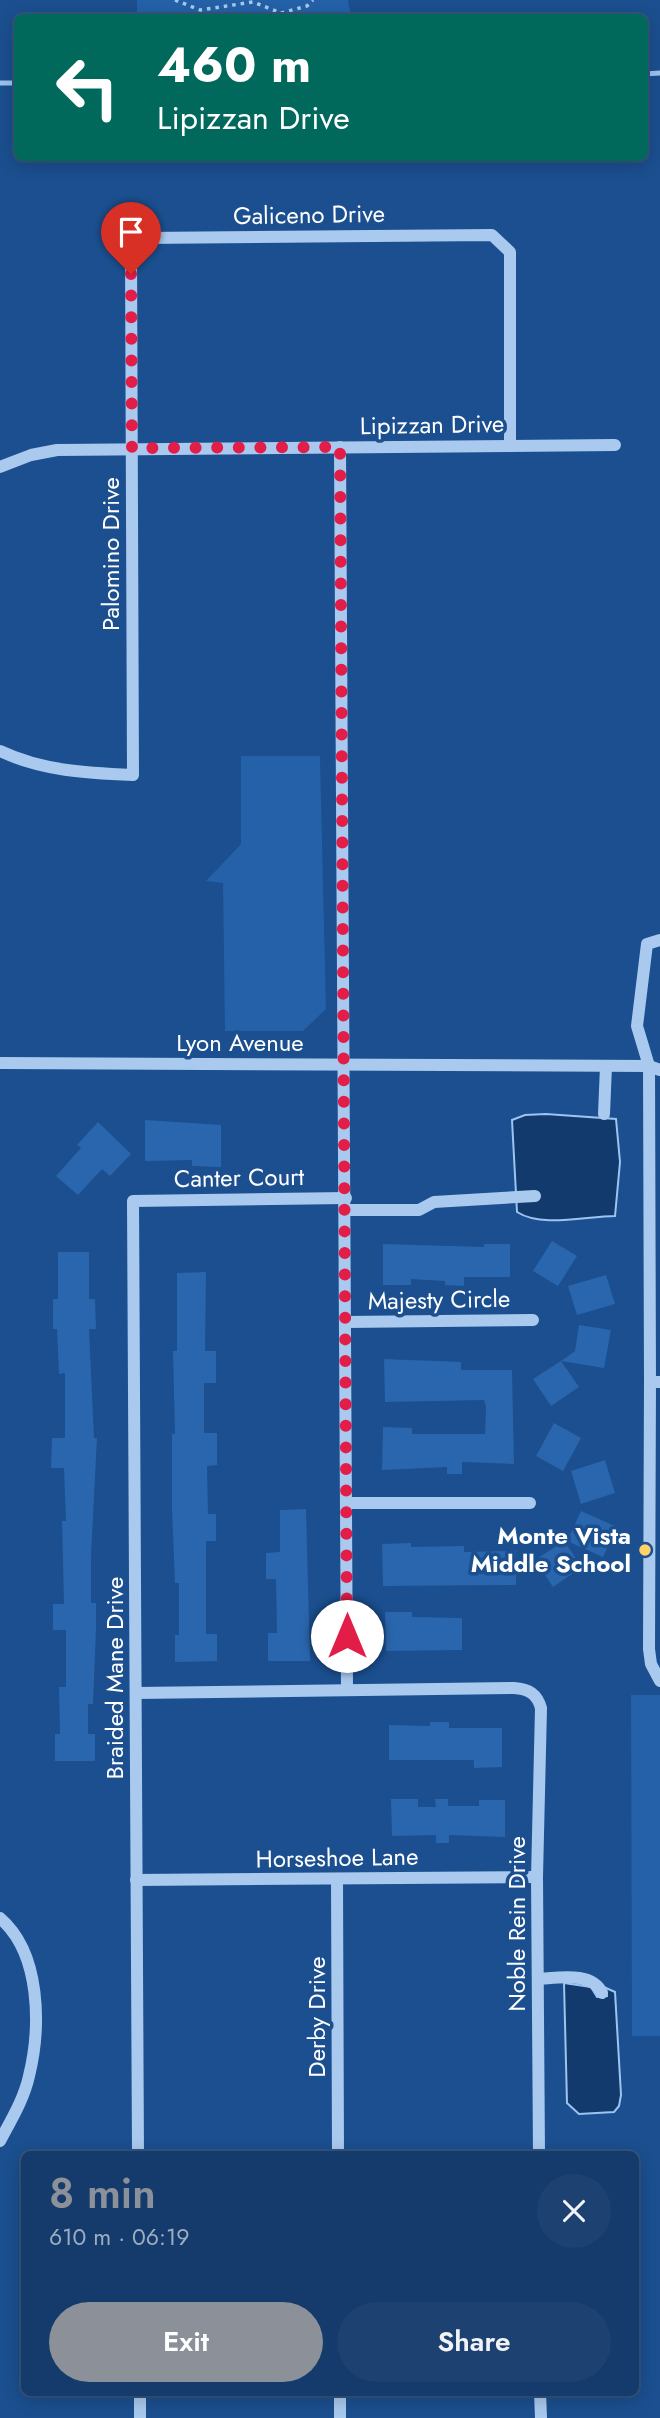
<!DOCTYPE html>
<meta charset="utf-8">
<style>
:root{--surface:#143b6b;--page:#1d4271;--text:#f1f3f6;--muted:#9dadc1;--line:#33557e;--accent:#8c9099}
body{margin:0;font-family:Jost,sans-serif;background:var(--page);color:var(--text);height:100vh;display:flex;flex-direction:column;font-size:26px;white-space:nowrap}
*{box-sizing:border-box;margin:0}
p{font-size:23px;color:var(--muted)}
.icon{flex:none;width:38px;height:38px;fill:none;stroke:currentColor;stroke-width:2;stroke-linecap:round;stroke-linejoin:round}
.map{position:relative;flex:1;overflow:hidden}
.side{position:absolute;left:21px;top:2151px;width:618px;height:245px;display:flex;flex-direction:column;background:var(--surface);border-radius:10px;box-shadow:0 4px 18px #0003,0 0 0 2px var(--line)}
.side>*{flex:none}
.top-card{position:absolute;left:14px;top:14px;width:634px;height:147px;border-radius:10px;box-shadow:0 4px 18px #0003,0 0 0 2px var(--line);background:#00695c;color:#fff;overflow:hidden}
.pin{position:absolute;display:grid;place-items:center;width:60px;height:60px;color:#fff;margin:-72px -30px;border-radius:50% 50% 50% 0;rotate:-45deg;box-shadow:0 0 7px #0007}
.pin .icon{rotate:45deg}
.me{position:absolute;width:77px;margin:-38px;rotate:0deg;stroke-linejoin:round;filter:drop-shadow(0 0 5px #0008)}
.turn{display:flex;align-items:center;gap:24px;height:147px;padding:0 28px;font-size:32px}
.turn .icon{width:91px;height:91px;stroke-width:2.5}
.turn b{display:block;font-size:49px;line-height:60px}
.round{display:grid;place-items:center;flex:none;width:74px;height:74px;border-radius:37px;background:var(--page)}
.overview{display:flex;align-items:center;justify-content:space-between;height:119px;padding:0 28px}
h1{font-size:42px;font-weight:600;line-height:52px;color:var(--accent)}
.button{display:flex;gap:14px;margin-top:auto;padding:14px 28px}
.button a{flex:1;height:80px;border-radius:42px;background:var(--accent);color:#fff;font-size:28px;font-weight:600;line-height:80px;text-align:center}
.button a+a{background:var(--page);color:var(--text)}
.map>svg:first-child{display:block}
.green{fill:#2461a8}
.water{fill:#123a6d;stroke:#9cc4f0;stroke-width:2}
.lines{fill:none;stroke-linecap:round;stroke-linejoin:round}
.stream{stroke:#9cc4f0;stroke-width:5}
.building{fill:#2a66ad}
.path{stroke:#a9c9ee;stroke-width:3.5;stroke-dasharray:3.5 5;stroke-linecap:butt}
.minor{stroke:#a9c9ee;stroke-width:12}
.route{stroke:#e11d48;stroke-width:12;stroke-dasharray:0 21.6}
.poi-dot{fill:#ffd166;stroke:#1b4f8f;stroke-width:2.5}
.labels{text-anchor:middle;stroke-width:7;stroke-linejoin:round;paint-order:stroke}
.street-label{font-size:24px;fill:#fff;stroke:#1b4f8f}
.poi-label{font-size:24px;font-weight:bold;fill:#fff;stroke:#1b4f8f;text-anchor:end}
</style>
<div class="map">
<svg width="660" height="2418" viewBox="0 0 660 2418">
<rect width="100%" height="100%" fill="#1b4f8f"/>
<g class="green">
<polygon points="137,0 348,0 351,17 137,17"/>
<polygon points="241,756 320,756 326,1009 303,1031 225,1031 223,883 206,881 241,844"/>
<polygon points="631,1695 660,1695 660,2036 632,2036"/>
</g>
<g class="water">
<path d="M546,1114l70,5 4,43 -5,54c-29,0 -73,12 -98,-4l-5,-92 13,-5z"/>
<polygon points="564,1983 591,1987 597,1997 607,1996 606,1988 615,1992 621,2095 619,2106 614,2112 579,2114 567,2103"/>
</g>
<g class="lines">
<g class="stream">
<polyline points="644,74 660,73"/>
<polyline points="0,83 18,83"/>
</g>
</g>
<g class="building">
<polygon points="145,1120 221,1125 221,1167 192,1166 192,1160 145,1161"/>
<polygon points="98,1122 131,1154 110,1176 102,1169 78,1195 56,1176 81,1148 77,1145"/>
<polygon points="552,1241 577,1256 558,1286 533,1271"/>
<polygon points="383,1244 484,1247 484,1244 510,1244 510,1277 464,1277 464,1286 445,1285 445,1281 411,1279 411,1285 383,1285"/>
<polygon points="58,1252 89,1252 89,1299 95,1299 96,1329 89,1329 94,1438 97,1438 91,1555 91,1603 96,1603 96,1629 93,1704 88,1704 88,1734 95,1734 95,1761 55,1761 55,1734 60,1734 59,1687 66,1687 66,1630 53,1630 53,1604 64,1604 62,1521 66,1521 64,1468 51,1468 52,1438 65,1438 65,1373 59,1374 57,1329 53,1329 53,1299 58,1299"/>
<polygon points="206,1272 205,1351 216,1351 216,1383 204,1383 204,1433 217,1433 217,1465 207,1466 208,1514 216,1514 216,1541 206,1541 206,1634 217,1634 217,1661 175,1662 175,1635 179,1635 179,1583 175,1583 172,1510 172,1434 175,1434 173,1351 177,1351 177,1273"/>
<polygon points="606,1275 615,1304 577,1315 568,1286"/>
<polygon points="579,1325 611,1330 604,1368 561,1361 575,1351"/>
<polygon points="384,1359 461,1362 461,1370 512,1370 514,1464 462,1462 462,1474 447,1474 447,1467 382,1470 383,1427 412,1428 412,1434 485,1434 486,1407 484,1400 385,1402"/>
<polygon points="561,1361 579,1387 551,1406 533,1379"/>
<polygon points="554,1423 581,1438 563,1471 536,1456"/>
<polygon points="605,1460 615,1493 581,1504 571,1471"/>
<polygon points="306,1509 310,1661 268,1661 268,1633 277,1633 276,1579 266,1579 266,1553 280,1552 280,1510"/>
<polygon points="581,1511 617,1527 603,1557 567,1541"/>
<polygon points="564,1541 582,1567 553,1587 535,1560"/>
<polygon points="411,1543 411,1547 464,1546 464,1552 516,1551 516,1585 383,1586 382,1544"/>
<polygon points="385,1612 412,1612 412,1617 462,1618 462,1650 386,1651"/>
<polygon points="430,1722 449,1722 449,1728 502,1728 502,1767 474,1768 474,1760 389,1760 389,1725 430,1726"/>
<polygon points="391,1799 418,1799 418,1807 436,1807 435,1799 448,1799 448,1806 479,1806 479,1800 505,1800 505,1837 449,1835 449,1843 436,1843 436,1835 392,1836"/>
</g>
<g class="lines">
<polyline class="path" points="175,0 200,10 253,2 281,13 307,6 313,0"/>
<g class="minor">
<polyline points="340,447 347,1689"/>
<polyline points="0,467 31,455 57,450 615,445"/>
<path d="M0,751c42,20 87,22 133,24l-2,-525 12,-12 349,-3 18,17v193"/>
<polyline points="660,940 647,944 637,1026 649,1066 650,1382 660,1382"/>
<polyline points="0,1063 649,1066 660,1070"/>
<polyline points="604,1114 606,1066"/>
<polyline points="346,1210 419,1210 434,1202 535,1196"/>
<polyline points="346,1322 533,1320"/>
<polyline points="650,1382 649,1649 651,1664 660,1681"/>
<polyline points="347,1503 530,1503"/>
<path d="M136,1693l378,-5c15,1 23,6 27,20l-4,169 2,277"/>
<polyline points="337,1879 338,2154"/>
<polyline points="136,1880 537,1877"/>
<path d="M0,1918c41,35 41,109 29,158 -5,23 -18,44 -29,65"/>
<path d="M538,1979c20,-1 54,-8 64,14"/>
<polyline points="138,2154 133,1201 346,1198"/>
<polyline points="140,2392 140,2418"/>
<polyline points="340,2392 340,2418"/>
<polyline points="540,2392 541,2418"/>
</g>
</g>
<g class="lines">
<polyline class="route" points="131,274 132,448 340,447 347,1636"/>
</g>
<circle class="poi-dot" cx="645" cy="1550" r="7"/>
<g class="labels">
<g class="street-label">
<text transform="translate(309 215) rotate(-1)" y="8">Galiceno Drive</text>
<text transform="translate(432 425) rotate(-1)" y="8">Lipizzan Drive</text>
<text transform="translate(111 554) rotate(-90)" y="8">Palomino Drive</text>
<text x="240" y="1051">Lyon Avenue</text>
<text transform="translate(239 1178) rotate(-1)" y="8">Canter Court</text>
<text transform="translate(439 1300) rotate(-1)" y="8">Majesty Circle</text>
<text transform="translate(115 1678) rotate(-90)" y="8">Braided Mane Drive</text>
<text transform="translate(337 1858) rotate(-1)" y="8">Horseshoe Lane</text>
<text transform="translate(517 1924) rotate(-90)" y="8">Noble Rein Drive</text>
<text transform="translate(317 2017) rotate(-90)" y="8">Derby Drive</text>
</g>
<g class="poi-label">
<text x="631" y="1544">Monte Vista<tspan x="631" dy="28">Middle School</tspan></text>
</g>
</g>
</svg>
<div class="pin" style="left:131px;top:274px;background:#d93025"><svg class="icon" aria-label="arrive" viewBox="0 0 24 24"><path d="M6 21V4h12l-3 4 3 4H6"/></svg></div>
<svg class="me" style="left:347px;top:1636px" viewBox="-20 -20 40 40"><circle r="19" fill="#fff"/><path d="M0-13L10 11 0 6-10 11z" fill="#e11d48"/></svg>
<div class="top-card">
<div class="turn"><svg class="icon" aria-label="left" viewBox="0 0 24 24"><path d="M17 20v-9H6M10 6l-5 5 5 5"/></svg><div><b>460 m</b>Lipizzan Drive</div></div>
</div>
<section class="side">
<div class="overview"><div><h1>8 min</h1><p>610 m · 06:19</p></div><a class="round"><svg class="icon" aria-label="close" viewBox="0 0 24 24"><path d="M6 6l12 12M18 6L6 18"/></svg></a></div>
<div class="button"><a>Exit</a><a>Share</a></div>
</section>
</div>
